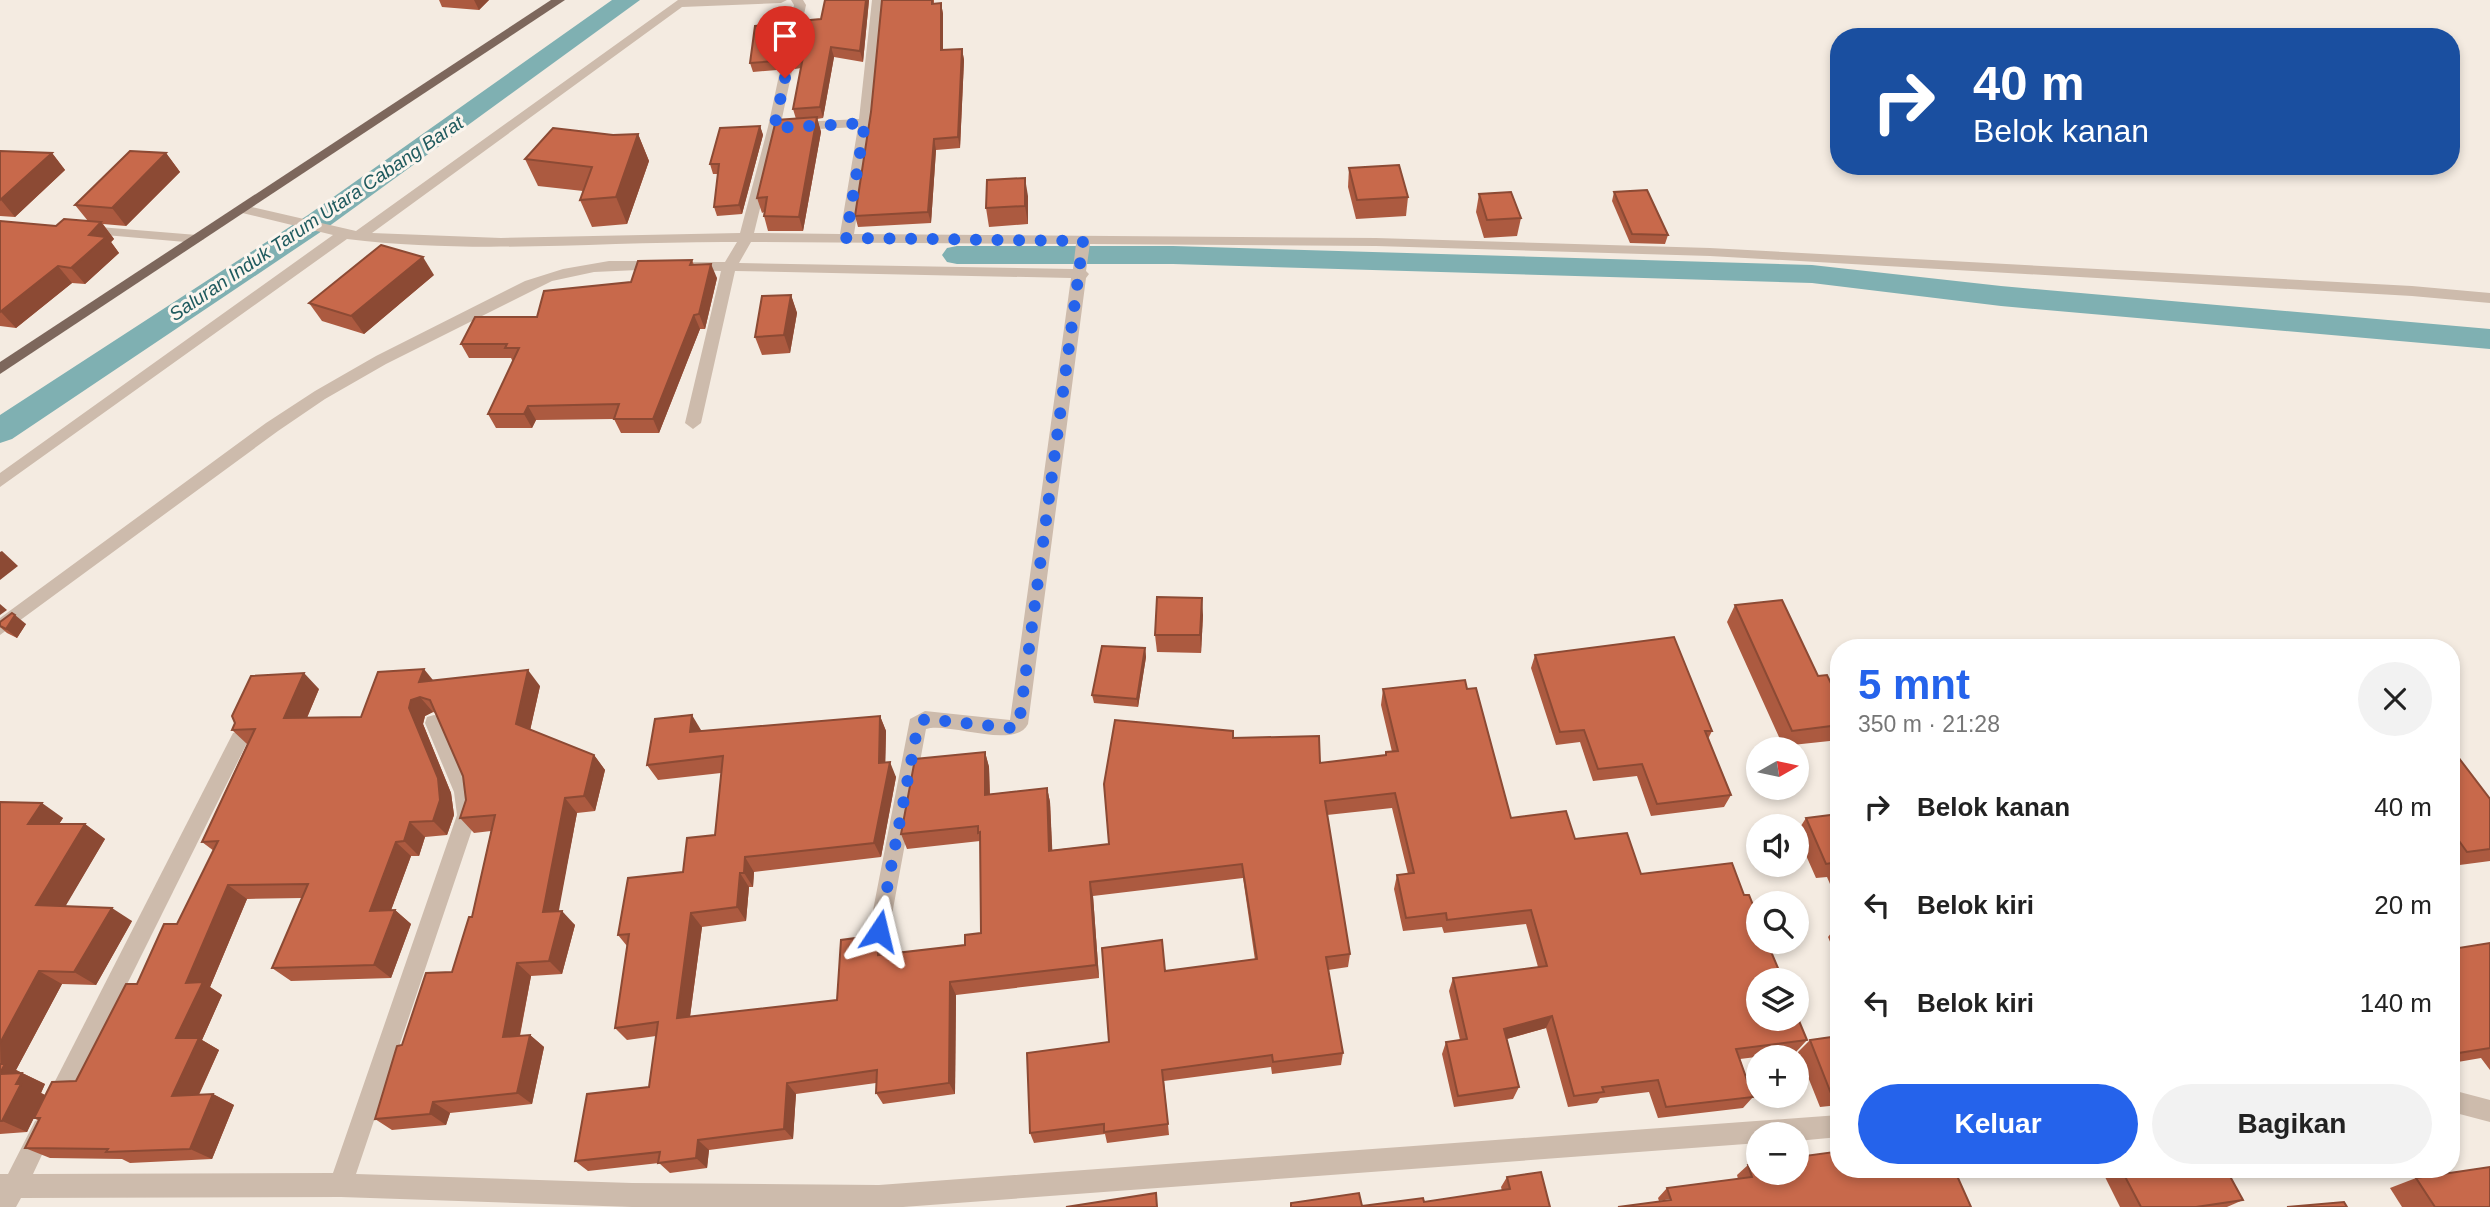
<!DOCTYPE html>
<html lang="id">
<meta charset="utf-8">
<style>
:root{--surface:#fff;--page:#f2f2f2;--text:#222;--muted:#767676;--accent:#2563eb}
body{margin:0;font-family:Arial,sans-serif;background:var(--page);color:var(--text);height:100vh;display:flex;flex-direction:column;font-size:26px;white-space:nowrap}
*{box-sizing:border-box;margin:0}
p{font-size:23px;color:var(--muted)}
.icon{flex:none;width:38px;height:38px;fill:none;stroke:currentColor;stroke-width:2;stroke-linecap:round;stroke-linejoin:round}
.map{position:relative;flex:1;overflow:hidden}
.sheet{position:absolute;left:1830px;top:639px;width:630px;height:539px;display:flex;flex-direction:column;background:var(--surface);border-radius:28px;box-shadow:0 4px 10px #0003}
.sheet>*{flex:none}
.hud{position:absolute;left:1830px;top:28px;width:630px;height:147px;border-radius:28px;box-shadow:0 4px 10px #0003;background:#1a4fa0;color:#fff;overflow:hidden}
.needle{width:46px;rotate:81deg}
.controls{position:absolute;left:1746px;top:737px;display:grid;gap:14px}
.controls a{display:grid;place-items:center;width:63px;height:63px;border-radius:50%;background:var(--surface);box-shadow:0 4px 10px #0003;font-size:35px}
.pin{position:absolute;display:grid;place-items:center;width:60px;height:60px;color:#fff;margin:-72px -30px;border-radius:50% 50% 50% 0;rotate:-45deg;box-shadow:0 0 7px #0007}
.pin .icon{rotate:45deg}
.me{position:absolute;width:77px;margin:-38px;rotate:10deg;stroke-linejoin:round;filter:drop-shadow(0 0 5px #0008)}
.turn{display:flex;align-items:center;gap:24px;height:147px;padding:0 28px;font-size:32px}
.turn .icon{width:91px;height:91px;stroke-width:2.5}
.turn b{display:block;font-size:49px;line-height:60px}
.round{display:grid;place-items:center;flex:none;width:74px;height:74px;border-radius:37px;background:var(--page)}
.head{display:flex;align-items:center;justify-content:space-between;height:119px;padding:0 28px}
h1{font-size:42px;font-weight:600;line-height:52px;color:var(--accent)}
.action{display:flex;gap:14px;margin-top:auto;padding:14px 28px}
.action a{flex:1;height:80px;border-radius:42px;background:var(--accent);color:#fff;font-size:28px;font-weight:600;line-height:80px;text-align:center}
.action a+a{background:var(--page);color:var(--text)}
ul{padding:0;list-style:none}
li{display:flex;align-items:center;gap:21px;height:98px;padding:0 28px}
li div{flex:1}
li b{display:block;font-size:26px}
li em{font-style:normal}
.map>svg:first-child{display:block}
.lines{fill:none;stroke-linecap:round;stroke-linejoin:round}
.canal{fill:#7fb0b2;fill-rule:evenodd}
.minor{fill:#cdbbac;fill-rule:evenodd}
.primary{fill:#7d675c;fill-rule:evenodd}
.wall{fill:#ac5a40}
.shaded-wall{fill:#8c4a34}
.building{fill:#c8694b;stroke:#8c4a34;stroke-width:2}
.route{stroke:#2563eb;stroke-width:12;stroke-dasharray:0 21.6}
.labels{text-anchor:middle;stroke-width:6;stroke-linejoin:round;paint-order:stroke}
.far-water-label{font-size:19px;font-style:italic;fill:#1f5a5e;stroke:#fbf5ee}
</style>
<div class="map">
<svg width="2490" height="1207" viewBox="0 0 2490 1207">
<rect width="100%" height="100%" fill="#f4ebe1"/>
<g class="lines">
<g class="canal">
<polygon points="612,0 640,0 328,227 12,439 0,443 0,415 308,215"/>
<polygon points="957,246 1173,246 1812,265 2001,286 2490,329 2490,349 2001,306 1812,283 1173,264 957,264 947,262 942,255 947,248"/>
</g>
<g class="minor">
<path d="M678,0h109l-6,3 -99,4 -310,226 129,5 239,-5 28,-106 26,-122 -3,-5h12l3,5 -25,118 78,-4 13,-119h12l-13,123 -17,111 522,4 334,10 702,38 78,7v10l-78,-7 -702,-40 -334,-10 -286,-2 -4,27 3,3 -3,4 -58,446c-13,26 -79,-2 -102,5l-37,202 -3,7 -7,3 -7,-3 -3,-7 41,-212 15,-8 85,9 61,-442 -336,-7 -34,152 -8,6 -8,-6 36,-152 -33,-1 -7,-4 7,-4h37l12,-20c-130,-1 -261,13 -390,-3l-347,248v-14l333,-238 -95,-23v-6l5,-1 113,26zM858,127l-18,107 -86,-1 25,-102zM751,242l325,2 -3,25 -334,-6z"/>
<polygon points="87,226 197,235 204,239 197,243 82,233 82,227"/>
<polygon points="609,261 660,261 667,265 660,269 594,272 552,281 386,364 325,399 278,431 0,635 0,618 266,423 315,391 376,356 525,281 563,269"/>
<polygon points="434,715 441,717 474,792 477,815 356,1174 632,1183 879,1185 1839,1115 1839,1137 1797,1141 1797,1134 1759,1134 1759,1143 903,1207 632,1207 341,1197 21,1198 16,1207 0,1207 0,1174 8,1174 35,1121 43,1118 51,1121 54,1129 33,1174 333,1173 457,815 454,792 425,723 427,717"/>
<polygon points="240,731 247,733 249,739 65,1109 57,1112 49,1109 46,1101 49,1093 233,733"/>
<polygon points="2452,1090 2490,1100 2490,1122 2452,1112"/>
</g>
<polygon class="primary" points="551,0 565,0 0,374 0,362"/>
</g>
<g class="wall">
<polygon points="439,0 489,0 479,10 442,7"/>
<polygon points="869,0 863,62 834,57 823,118 817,119 821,132 803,231 768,231 764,216 764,212 762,213 757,198 796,119 793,109 801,68 795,69 792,58 821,19"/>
<polygon points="882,0 934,0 934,3 941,3 943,14 943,50 962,49 964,60 960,148 936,150 931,223 858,227 855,216 871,112"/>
<polygon points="785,33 777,70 753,72 750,63"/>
<polygon points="760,126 763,135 742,214 717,216 714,207 718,174 713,174 710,164"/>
<polygon points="638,134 649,161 627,224 592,227 580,200 583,191 538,186 525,159 613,135"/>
<polygon points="0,151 52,153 65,170 15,217 0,216"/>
<polygon points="166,153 180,172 126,226 103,224 114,239 111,242 119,253 85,284 72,283 16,328 0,326 0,221 56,226 88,221 75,205"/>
<polygon points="1349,168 1408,197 1406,216 1356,219 1348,187"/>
<polygon points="1614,192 1668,235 1665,244 1630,243 1612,201"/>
<polygon points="1479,194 1521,218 1517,236 1484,238 1476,212"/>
<polygon points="1028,196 1028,224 989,227 986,208"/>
<polygon points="692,260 694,265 717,278 705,329 700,329 659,433 621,433 614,419 536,420 532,428 496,428 488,414 513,362 511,358 469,358 461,344 537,317"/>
<polygon points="434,275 364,334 322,321 309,303"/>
<polygon points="791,295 797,313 790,353 762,355 755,337"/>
<polygon points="1735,605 1818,676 1837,696 1839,696 1839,740 1783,746 1727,622"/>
<polygon points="1203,615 1201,653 1157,652 1155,635"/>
<polygon points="0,622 26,624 17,638 7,633 0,627"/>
<polygon points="1145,648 1146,657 1138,707 1094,703 1092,695"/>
<polygon points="1535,655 1712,731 1708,739 1731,795 1724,807 1651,816 1637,776 1593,781 1580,742 1556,745 1531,668"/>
<polygon points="433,680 540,686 530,730 594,755 605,770 595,811 577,813 558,911 575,925 562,974 531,976 520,1036 530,1035 544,1047 532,1104 450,1113 446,1125 392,1130 375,1119 402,1045 452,972 472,917 491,831 474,833 460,818 466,800 463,776 436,713 433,712 425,716 423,724 451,793 454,815 447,835 425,837 419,856 411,856 391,910 395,910 411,924 391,978 291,981 272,968 302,898 247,899 210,987 222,995 202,1040 219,1050 199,1095 213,1094 234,1105 212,1159 130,1163 122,1159 50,1158 25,1148 39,1121 34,1118 76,1081 137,984 177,924 214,851 202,842 247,744 232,730 319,689 307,718 361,717"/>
<polygon points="1383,689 1511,818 1575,839 1641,874 1744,895 1807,1040 1796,1052 1740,1059 1753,1097 1743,1108 1658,1118 1649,1092 1600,1098 1597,1103 1568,1107 1546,1028 1507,1039 1519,1087 1513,1099 1454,1107 1442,1054 1446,1042 1460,1040 1449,991 1453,978 1538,967 1526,924 1444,933 1442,927 1403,931 1394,889 1397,875 1408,874 1392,808 1327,815 1350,954 1348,967 1328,970 1343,1053 1341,1065 1272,1074 1271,1067 1164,1081 1169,1135 1107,1143 1105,1134 1034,1143 1030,1133 1109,1042 1165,971 1255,960 1243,878 1093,896 1099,978 956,995 955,1094 883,1104 876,1093 876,1083 796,1094 793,1139 709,1150 707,1168 670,1173 659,1163 588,1171 575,1161 649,1087 656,1036 627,1040 615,1028 627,946 618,935 683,872 715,835 721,773 658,780 647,765 701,730 701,731 880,716 886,731 885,763 896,777 881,857 754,872 753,887 749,887 746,921 702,927 690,1017 837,1000 886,949 885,954 965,945 981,933 980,841 907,849 901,834 985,752 989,767 990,794 1047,788 1050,802 1052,850 1109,844 1233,738 1320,763 1385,755 1386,752 1392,752 1381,705"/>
<polygon points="2452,749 2490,799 2490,861 2452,866"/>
<polygon points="0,802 63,818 59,824 85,824 105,839 65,906 132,921 96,985 62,984 16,1070 45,1084 41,1093 45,1095 27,1132 0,1134"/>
<polygon points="1839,814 1839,905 1827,877 1816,878 1797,835 1797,832 1806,818"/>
<polygon points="1839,923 1839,963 1828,937"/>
<polygon points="2490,943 2490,1070 2481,1058 2452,1063 2452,949"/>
<polygon points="1839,1036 1839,1105 1820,1107 1798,1052 1810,1040"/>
<polygon points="1748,1165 1839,1169 1659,1201 1658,1198 1667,1188 1738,1179 1737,1175"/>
<polygon points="2110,1169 2226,1169 2243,1200 2227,1207 2120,1207 2103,1173"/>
<polygon points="1507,1177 1550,1207 1290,1207 1291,1203 1362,1206 1424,1202 1502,1191 1501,1187"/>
<polygon points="2416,1178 2490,1207 2402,1207 2390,1188"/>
</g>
<g class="shaded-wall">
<polygon points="474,0 489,0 479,10"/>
<polygon points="866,0 869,0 863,62 860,51"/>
<polygon points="941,3 943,14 943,61 941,50"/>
<polygon points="783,24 785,33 777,70 775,61"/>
<polygon points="831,47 834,57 823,118 820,107"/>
<polygon points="962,49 964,60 960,148 958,137"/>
<polygon points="817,117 821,132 803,231 799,217"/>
<polygon points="760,126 763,135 742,214 739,205"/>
<polygon points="638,134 649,161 627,224 616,197"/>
<polygon points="934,139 936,150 931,223 928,212"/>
<polygon points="52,153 65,170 15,217 1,200"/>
<polygon points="166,153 180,172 126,226 112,208"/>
<polygon points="1025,178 1028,196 1028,224 1025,206"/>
<polygon points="101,222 114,239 111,242 119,253 85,284 71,268 89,235"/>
<polygon points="423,257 434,275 364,334 351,316"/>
<polygon points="711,264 717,278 705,329 699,314"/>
<polygon points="58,266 72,283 16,328 1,312"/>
<polygon points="791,295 797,313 790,353 784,335"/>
<polygon points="694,315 700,329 659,433 653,419"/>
<polygon points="528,406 536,420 532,428 524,414"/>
<polygon points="2,551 18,566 0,580 0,552"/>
<polygon points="1202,598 1203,615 1201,653 1200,635"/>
<polygon points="0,604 7,610 0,615"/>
<polygon points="15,615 26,624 17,638 6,629"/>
<polygon points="1145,648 1146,657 1138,707 1137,699"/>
<polygon points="424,669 437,685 419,682"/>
<polygon points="528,670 540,686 528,740 516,724"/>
<polygon points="304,673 319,689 300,734 284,718"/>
<polygon points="420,697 433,712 425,716 423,724 451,793 454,815 447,835 433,821 409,708 411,700"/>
<polygon points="692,715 701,730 699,748 690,732"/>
<polygon points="880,716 886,731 885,778 879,763"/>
<polygon points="985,752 989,767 990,810 985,795"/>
<polygon points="594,755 605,770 595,811 584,796"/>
<polygon points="890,762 896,777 881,857 874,843"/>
<polygon points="1047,788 1050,802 1053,865 1049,851"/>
<polygon points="565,798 577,813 556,926 543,912"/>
<polygon points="42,803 63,818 49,839 28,824"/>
<polygon points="410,822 425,837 419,856 404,841"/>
<polygon points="85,824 105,839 58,919 36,905"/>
<polygon points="396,842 411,856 386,924 370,911"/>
<polygon points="745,857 754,872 753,887 744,873"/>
<polygon points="740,873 749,887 746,921 737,907"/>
<polygon points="1090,882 1093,896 1099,978 1096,965"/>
<polygon points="228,885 247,899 210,987 222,995 202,1040 219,1050 193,1107 172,1096 176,1038 186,983"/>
<polygon points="112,908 132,921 96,985 74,972"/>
<polygon points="395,910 411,924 391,978 374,965"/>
<polygon points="562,911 575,925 562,974 549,961"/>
<polygon points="691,913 702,927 688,1031 677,1018"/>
<polygon points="879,935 886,949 885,968 878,955"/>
<polygon points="517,963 531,976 517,1049 503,1037"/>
<polygon points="39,971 62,984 16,1070 45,1084 41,1093 45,1095 27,1132 2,1121 0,1043"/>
<polygon points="950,982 956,995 955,1094 949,1083"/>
<polygon points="1552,1016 1546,1028 1499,1041 1504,1029"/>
<polygon points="530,1035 544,1047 532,1104 517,1093"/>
<polygon points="787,1083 796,1094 793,1139 784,1129"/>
<polygon points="213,1094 234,1105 212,1159 190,1149"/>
<polygon points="433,1102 450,1113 446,1125 430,1114"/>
<polygon points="698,1140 709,1150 707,1168 696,1158"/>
</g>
<g class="building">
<polygon points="825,0 866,0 860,51 831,47 820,107 793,109 803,57 792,58 800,21 821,19"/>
<polygon points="882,0 932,0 932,4 941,3 941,50 962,49 958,137 934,139 928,212 855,216 871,112"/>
<polygon points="783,24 775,61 750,63 755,26"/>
<polygon points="817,117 799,217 764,216 767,197 757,198 776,120"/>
<polygon points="760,126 739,205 714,207 719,164 710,164 720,128"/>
<polygon points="553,128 613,135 638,134 616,197 580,200 592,167 525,159"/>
<polygon points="0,151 52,153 0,200"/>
<polygon points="130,151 166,153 112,208 75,205"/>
<polygon points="1399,165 1408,197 1357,200 1349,168"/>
<polygon points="1025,178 1025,206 986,208 987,180"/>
<polygon points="1647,190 1668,235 1632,234 1614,192"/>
<polygon points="1511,192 1521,218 1487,220 1479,194"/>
<polygon points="64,219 101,222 89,235 106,237 71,268 58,266 0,312 0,221 56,226"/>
<polygon points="381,245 423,257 351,316 309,303"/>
<polygon points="692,260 690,265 711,264 699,314 694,315 653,419 614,419 619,404 528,406 524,414 488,414 519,348 505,348 507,344 461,344 475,317 537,317 544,291 631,282 638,261"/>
<polygon points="791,295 784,335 755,337 762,296"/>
<polygon points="1157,597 1202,598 1200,635 1155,635"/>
<polygon points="1782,600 1818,676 1827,675 1837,696 1839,696 1839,725 1792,731 1735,605"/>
<polygon points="12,613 15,615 6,629 0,626 0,622"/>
<polygon points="1674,637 1712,731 1705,731 1731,795 1657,804 1642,764 1598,769 1584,730 1560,732 1535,655"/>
<polygon points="1102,646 1145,648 1137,699 1092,695"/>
<polygon points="424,669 419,682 528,670 516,724 594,755 584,796 565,798 543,912 562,911 549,961 517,963 503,1037 530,1035 517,1093 433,1102 430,1114 375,1119 397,1046 402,1045 426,973 452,972 469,917 472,917 495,815 460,818 466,800 463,776 430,700 420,697 411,700 409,708 438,778 440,800 433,821 410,822 404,841 396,842 370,911 395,910 374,965 272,968 308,884 228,885 186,983 203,982 176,1038 199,1038 172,1096 213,1094 190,1149 106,1152 108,1149 25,1148 40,1118 34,1118 52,1082 76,1081 126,984 137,984 164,924 177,924 218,841 202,842 255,729 232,730 235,723 232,716 251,676 304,673 284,718 361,717 378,672"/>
<polygon points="1465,680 1467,689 1476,688 1511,818 1566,811 1575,839 1627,833 1641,874 1732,863 1744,895 1749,895 1759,920 1759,942 1767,942 1783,980 1759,980 1759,1018 1797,1018 1797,1016 1807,1040 1736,1049 1753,1097 1666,1107 1658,1080 1602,1087 1604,1092 1574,1096 1552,1016 1504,1029 1519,1087 1458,1096 1446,1042 1467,1039 1453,978 1547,966 1531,910 1447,920 1446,913 1406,918 1397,875 1414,873 1395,793 1325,801 1350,954 1326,957 1343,1053 1273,1062 1272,1055 1162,1070 1168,1124 1104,1132 1104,1124 1030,1133 1027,1053 1109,1042 1102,948 1162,940 1165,971 1257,959 1242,864 1090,882 1096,965 950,982 949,1083 876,1093 877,1070 787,1083 784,1129 698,1140 696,1158 658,1163 660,1152 575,1161 587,1094 649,1087 658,1022 615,1028 629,934 618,935 628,878 683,872 687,838 715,835 723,756 647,765 655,719 692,715 690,732 880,716 879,763 890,762 874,843 745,857 744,873 740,873 737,907 691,913 677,1018 837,1000 841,940 879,935 878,955 965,945 965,935 981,933 980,832 978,833 978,826 901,834 915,759 985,752 985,795 1047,788 1049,851 1109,844 1104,784 1115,720 1233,731 1233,738 1319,736 1320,763 1386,755 1386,752 1398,751 1383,689"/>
<polygon points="2452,749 2490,799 2490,849 2467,852 2452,831"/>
<polygon points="0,802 42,803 28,824 85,824 36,905 112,908 74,972 39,971 0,1043"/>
<polygon points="1839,814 1839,865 1838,862 1826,864 1806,818"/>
<polygon points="2490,943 2490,1048 2452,1054 2452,949"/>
<polygon points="1839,1036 1839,1095 1832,1096 1810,1040"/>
<polygon points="0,1064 5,1064 0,1073"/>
<polygon points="22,1073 16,1084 21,1084 2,1121 0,1121 0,1074"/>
<polygon points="1834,1152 1838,1164 1839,1163 1839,1169 1954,1169 1971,1207 1618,1207 1671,1200 1667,1188 1752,1177 1748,1165 1759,1163 1759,1172 1797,1172 1797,1157"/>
<polygon points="2490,1167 2490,1207 2435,1207 2416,1178"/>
<polygon points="2121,1169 2226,1169 2243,1200 2196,1207 2141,1207"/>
<polygon points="1541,1172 1550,1207 1291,1207 1291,1203 1359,1193 1362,1206 1423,1198 1424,1202 1510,1189 1507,1177"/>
<polygon points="1156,1193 1157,1207 1066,1207"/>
<polygon points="2344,1202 2347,1207 2287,1207"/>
</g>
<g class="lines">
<polyline class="route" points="785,78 774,128 865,123 846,238 1083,241 1019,724 1012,728 925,719 918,725 879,931"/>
</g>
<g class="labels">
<g class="far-water-label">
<text transform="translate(316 218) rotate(-34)" y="7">Saluran Induk Tarum Utara Cabang Barat</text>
</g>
</g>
</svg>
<div class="controls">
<a><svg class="needle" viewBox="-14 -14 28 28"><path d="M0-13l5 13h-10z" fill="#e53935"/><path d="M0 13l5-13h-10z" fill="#767676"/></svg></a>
<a><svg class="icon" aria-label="sound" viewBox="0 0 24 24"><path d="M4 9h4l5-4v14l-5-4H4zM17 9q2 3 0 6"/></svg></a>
<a><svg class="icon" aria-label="search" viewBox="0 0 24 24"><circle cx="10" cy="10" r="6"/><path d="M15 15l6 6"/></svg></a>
<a><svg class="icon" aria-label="layers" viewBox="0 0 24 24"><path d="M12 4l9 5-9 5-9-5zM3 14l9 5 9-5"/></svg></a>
<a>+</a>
<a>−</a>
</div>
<div class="pin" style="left:785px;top:78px;background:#d93025"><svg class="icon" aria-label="arrive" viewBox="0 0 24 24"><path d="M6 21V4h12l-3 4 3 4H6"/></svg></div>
<svg class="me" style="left:879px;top:931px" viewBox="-20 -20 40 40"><path d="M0-17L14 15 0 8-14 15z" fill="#2563eb" stroke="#fff" stroke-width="4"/></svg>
<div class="hud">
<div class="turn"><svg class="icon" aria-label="right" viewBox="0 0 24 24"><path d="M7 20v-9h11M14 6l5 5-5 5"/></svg><div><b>40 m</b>Belok kanan</div></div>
</div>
<section class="sheet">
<div class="head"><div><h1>5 mnt</h1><p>350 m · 21:28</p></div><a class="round"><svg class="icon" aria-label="close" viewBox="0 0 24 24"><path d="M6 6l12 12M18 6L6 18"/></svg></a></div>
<ul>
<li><svg class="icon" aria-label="right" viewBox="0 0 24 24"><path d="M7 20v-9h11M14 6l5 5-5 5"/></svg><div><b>Belok kanan</b></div><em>40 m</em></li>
<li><svg class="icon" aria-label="left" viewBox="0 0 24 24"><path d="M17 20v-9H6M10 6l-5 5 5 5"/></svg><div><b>Belok kiri</b></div><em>20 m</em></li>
<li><svg class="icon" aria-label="left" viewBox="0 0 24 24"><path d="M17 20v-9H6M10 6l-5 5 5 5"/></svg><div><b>Belok kiri</b></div><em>140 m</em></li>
</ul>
<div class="action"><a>Keluar</a><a>Bagikan</a></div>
</section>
</div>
